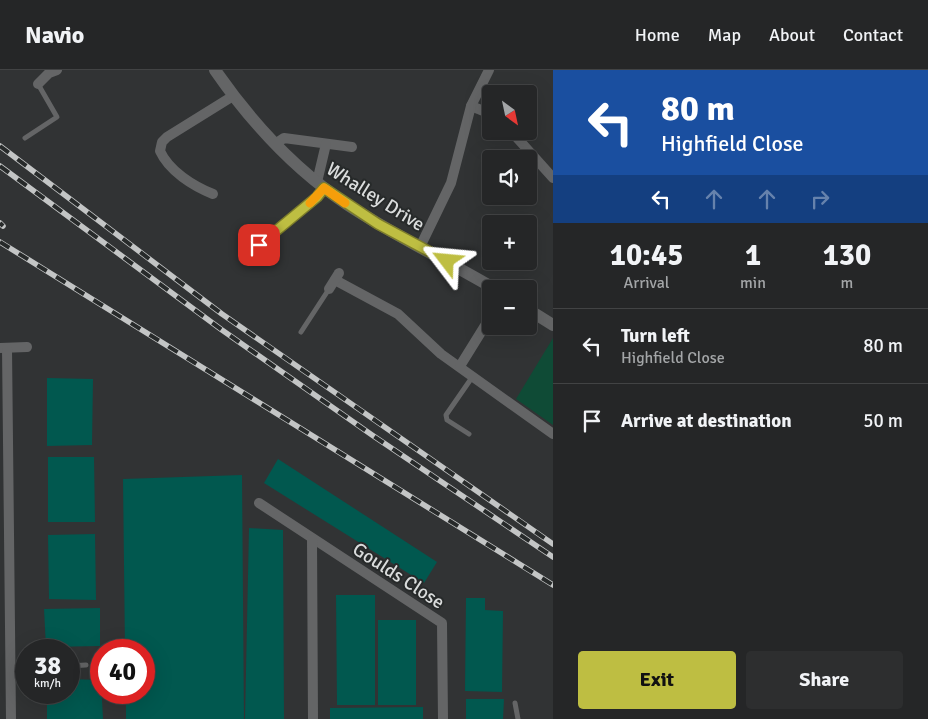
<!DOCTYPE html>
<meta charset="utf-8">
<style>
:root{--surface:#252627;--page:#2d2e2f;--text:#f1f3f6;--muted:#a3a5a7;--line:#424344;--accent:#bebe42}
body{margin:0;font-family:Signika,sans-serif;background:var(--page);color:var(--text);height:100vh;display:flex;flex-direction:column;font-size:19px;white-space:nowrap}
*{box-sizing:border-box;margin:0}
p{font-size:16px;color:var(--muted)}
.icon{flex:none;width:28px;height:28px;fill:none;stroke:currentColor;stroke-width:2;stroke-linecap:round;stroke-linejoin:round}
.map{position:relative;flex:1;overflow:hidden}
.panel{display:flex;flex-direction:column;background:var(--surface);width:375px}
.panel>*{flex:none}
.guide{background:#1a4fa0;color:#fff;overflow:hidden}
.needle{width:32px;rotate:147deg}
.controls{position:absolute;left:482px;top:15px;display:grid;gap:10px}
.controls a{display:grid;place-items:center;width:55px;height:55px;border-radius:5px;background:var(--surface);box-shadow:0 5px 20px #0002,0 0 0 1px var(--line);font-size:25px}
.speed{position:absolute;left:15px;top:569px;display:flex;gap:10px;font-size:25px;font-weight:700;text-align:center}
.speed>*{display:grid;place-content:center;width:65px;height:65px;border-radius:50%;background:var(--surface);box-shadow:0 5px 20px #0002,0 0 0 1px var(--line);line-height:1}
.speed small{font-size:12px;font-weight:400}
.speed .limit{border:8px solid #d22;background:#fff;color:#111}
.pin{position:absolute;display:grid;place-items:center;width:42px;height:42px;color:#fff;margin:-21px;border-radius:10px;box-shadow:0 2px 8px #0006}
.me{position:absolute;width:55px;margin:-28px;rotate:299deg;stroke-linejoin:round;filter:drop-shadow(0 0 4px #0008)}
.turn{display:flex;align-items:center;gap:18px;height:105px;padding:0 25px;font-size:22px}
.turn .icon{width:65px;height:65px;stroke-width:2.5}
.turn b{display:block;font-size:35px;line-height:42px}
.lanes{display:flex;align-items:center;height:48px;padding:0 25px;background:#0003;justify-content:center;gap:25px;direction:ltr}
.lanes .off{opacity:.35}
.eta{display:flex;justify-content:space-evenly;align-items:center;height:85px;text-align:center}
.eta b{font-size:30px;font-weight:700;line-height:35px}
.button{display:flex;gap:10px;margin-top:auto;padding:10px 25px}
.button a{flex:1;height:58px;border-radius:5px;background:var(--accent);color:#111;font-size:20px;font-weight:700;line-height:58px;text-align:center}
.button a+a{background:var(--page);color:var(--text)}
ul{padding:0;list-style:none}
li{display:flex;align-items:center;gap:15px;height:75px;padding:0 25px;border-top:1px solid var(--line)}
li div{flex:1}
li b{display:block;font-size:19px}
li em{font-style:normal}
header{display:flex;align-items:center;gap:30px;box-sizing:border-box;height:70px;padding:0 25px;background:var(--surface);border-bottom:1px solid var(--line)}
header strong{font-size:24px}
nav{display:flex;gap:28px;margin-inline-start:auto;font-size:18px}
main{display:flex;flex:1;min-height:0}
.map>svg:first-child{display:block}
.green{fill:#0f4b36}
.building{fill:#01584f}
.lines{fill:none;stroke-linecap:round;stroke-linejoin:round}
.service{stroke:#646566;stroke-width:5}
.minor{stroke:#646566;stroke-width:10}
.tertiary{stroke:#646566;stroke-width:12}
.rail-casing{stroke:#c3c5c5;stroke-width:5.5}
.rail{stroke:#272a2a;stroke-width:4;stroke-dasharray:11;stroke-linecap:butt}
.route-casing{stroke:#7c7c2b;stroke-width:12}
.route{stroke:#bebe42;stroke-width:9}
.slow{stroke:#f59e0b;stroke-width:9}
.labels{text-anchor:middle;stroke-width:4;stroke-linejoin:round;paint-order:stroke}
.street-label{font-size:19px;fill:#dadcdc;stroke:#272a2a}
</style>
<header>
<strong>Navio</strong>
<nav><a>Home</a><a>Map</a><a>About</a><a>Contact</a></nav>
</header>
<main>
<div class="map">
<svg width="553" height="649" viewBox="0 0 553 649">
<rect width="100%" height="100%" fill="#313334"/>
<polygon class="green" points="553,268 553,355 516,329"/>
<g class="building">
<polygon points="47,308 93,309 92,375 47,376"/>
<polygon points="48,387 94,387 95,452 48,452"/>
<polygon points="278,389 437,492 424,513 264,413"/>
<polygon points="242,405 244,649 126,649 126,622 144,622 144,580 125,580 123,409"/>
<polygon points="249,458 283,460 284,649 245,649"/>
<polygon points="95,464 96,530 49,529 48,465"/>
<polygon points="336,525 375,525 375,635 337,635"/>
<polygon points="466,528 485,528 485,540 503,541 502,622 465,621"/>
<polygon points="100,538 100,576 46,577 44,539"/>
<rect x="378" y="550" width="38" height="85"/>
<polygon points="69,609 101,610 103,649 47,649 47,622 69,622"/>
<polygon points="466,629 504,629 503,649 466,649"/>
<polygon points="423,637 423,649 330,649 330,638"/>
</g>
<g class="lines">
<g class="service">
<polyline points="25,68 57,47 38,14"/>
<polyline points="301,262 329,219"/>
<polyline points="469,364 447,350 446,345 473,306"/>
<polyline points="69,596 86,595"/>
<polyline points="11,598 26,597"/>
<polyline points="515,633 518,649"/>
</g>
<g class="minor">
<polyline points="38,14 49,3 57,0"/>
<polyline points="471,36 491,44"/>
<polyline points="511,61 553,108"/>
<polyline points="275,74 284,68 352,77"/>
<polyline points="317,112 326,74"/>
<path d="M213,124c-20,-8 -44,-23 -53,-43l2,-9 5,-5 66,-41"/>
<polyline points="420,177 451,113 471,36 489,0"/>
<polyline points="245,187 317,127 324,118"/>
<polyline points="335,210 398,244 441,284 553,364"/>
<polyline points="329,219 339,203"/>
<polyline points="0,278 27,277"/>
<polyline points="7,278 11,649"/>
<polyline points="460,296 491,246"/>
<polyline points="259,433 442,553 443,649"/>
<polyline points="312,469 313,649"/>
</g>
<g class="tertiary">
<path d="M215,0c36,52 80,100 133,135 47,31 98,55 147,84"/>
<polyline points="529,240 553,255"/>
</g>
<defs>
<g id="rail">
<polyline points="0,76 222,244 553,474"/>
<polyline points="0,96 222,260 372,365 553,487"/>
<polyline points="0,153 3,156"/>
<polyline points="0,172 553,515"/>
</g>
</defs>
<use href="#rail" class="rail-casing"/>
<use href="#rail" class="rail"/>
</g>
<g class="lines">
<defs>
<polyline id="route" points="259,175 317,127 324,118 378,154 447,191"/>
</defs>
<use href="#route" class="route-casing"/>
<use href="#route" class="route"/>
<polyline class="slow" points="310,133 324,118 345,133"/>
</g>
<g class="labels">
<g class="street-label">
<text transform="translate(376 126) rotate(32)" y="7">Whalley Drive</text>
<text transform="translate(399 505) rotate(33)" y="7">Goulds Close</text>
</g>
</g>
</svg>
<div class="controls">
<a><svg class="needle" viewBox="-14 -14 28 28"><path d="M0-13l5 13h-10z" fill="#e53935"/><path d="M0 13l5-13h-10z" fill="#a3a5a7"/></svg></a>
<a><svg class="icon" aria-label="sound" viewBox="0 0 24 24"><path d="M4 9h4l5-4v14l-5-4H4zM17 9q2 3 0 6"/></svg></a>
<a>+</a>
<a>−</a>
</div>
<div class="speed"><div>38<small>km/h</small></div><div class="limit">40</div></div>
<div class="pin" style="left:259px;top:175px;background:#d93025"><svg class="icon" aria-label="arrive" viewBox="0 0 24 24"><path d="M6 21V4h12l-3 4 3 4H6"/></svg></div>
<svg class="me" style="left:447px;top:191px" viewBox="-20 -20 40 40"><path d="M0-17L14 15 0 8-14 15z" fill="#bebe42" stroke="#fff" stroke-width="4"/></svg>
</div>
<section class="panel">
<div class="guide">
<div class="turn"><svg class="icon" aria-label="left" viewBox="0 0 24 24"><path d="M17 20v-9H6M10 6l-5 5 5 5"/></svg><div><b>80 m</b>Highfield Close</div></div>
<div class="lanes"><svg class="icon" aria-label="left" viewBox="0 0 24 24"><path d="M17 20v-9H6M10 6l-5 5 5 5"/></svg><svg class="icon off" aria-label="ahead" viewBox="0 0 24 24"><path d="M12 20V5M6 11l6-6 6 6"/></svg><svg class="icon off" aria-label="ahead" viewBox="0 0 24 24"><path d="M12 20V5M6 11l6-6 6 6"/></svg><svg class="icon off" aria-label="right" viewBox="0 0 24 24"><path d="M7 20v-9h11M14 6l5 5-5 5"/></svg></div>
</div>
<div class="eta">
<div><b>10:45</b><p>Arrival</p></div>
<div><b>1</b><p>min</p></div>
<div><b>130</b><p>m</p></div>
</div>
<ul>
<li><svg class="icon" aria-label="left" viewBox="0 0 24 24"><path d="M17 20v-9H6M10 6l-5 5 5 5"/></svg><div><b>Turn left</b><p>Highfield Close</p></div><em>80 m</em></li>
<li><svg class="icon" aria-label="arrive" viewBox="0 0 24 24"><path d="M6 21V4h12l-3 4 3 4H6"/></svg><div><b>Arrive at destination</b></div><em>50 m</em></li>
</ul>
<div class="button"><a>Exit</a><a>Share</a></div>
</section>
</main>
